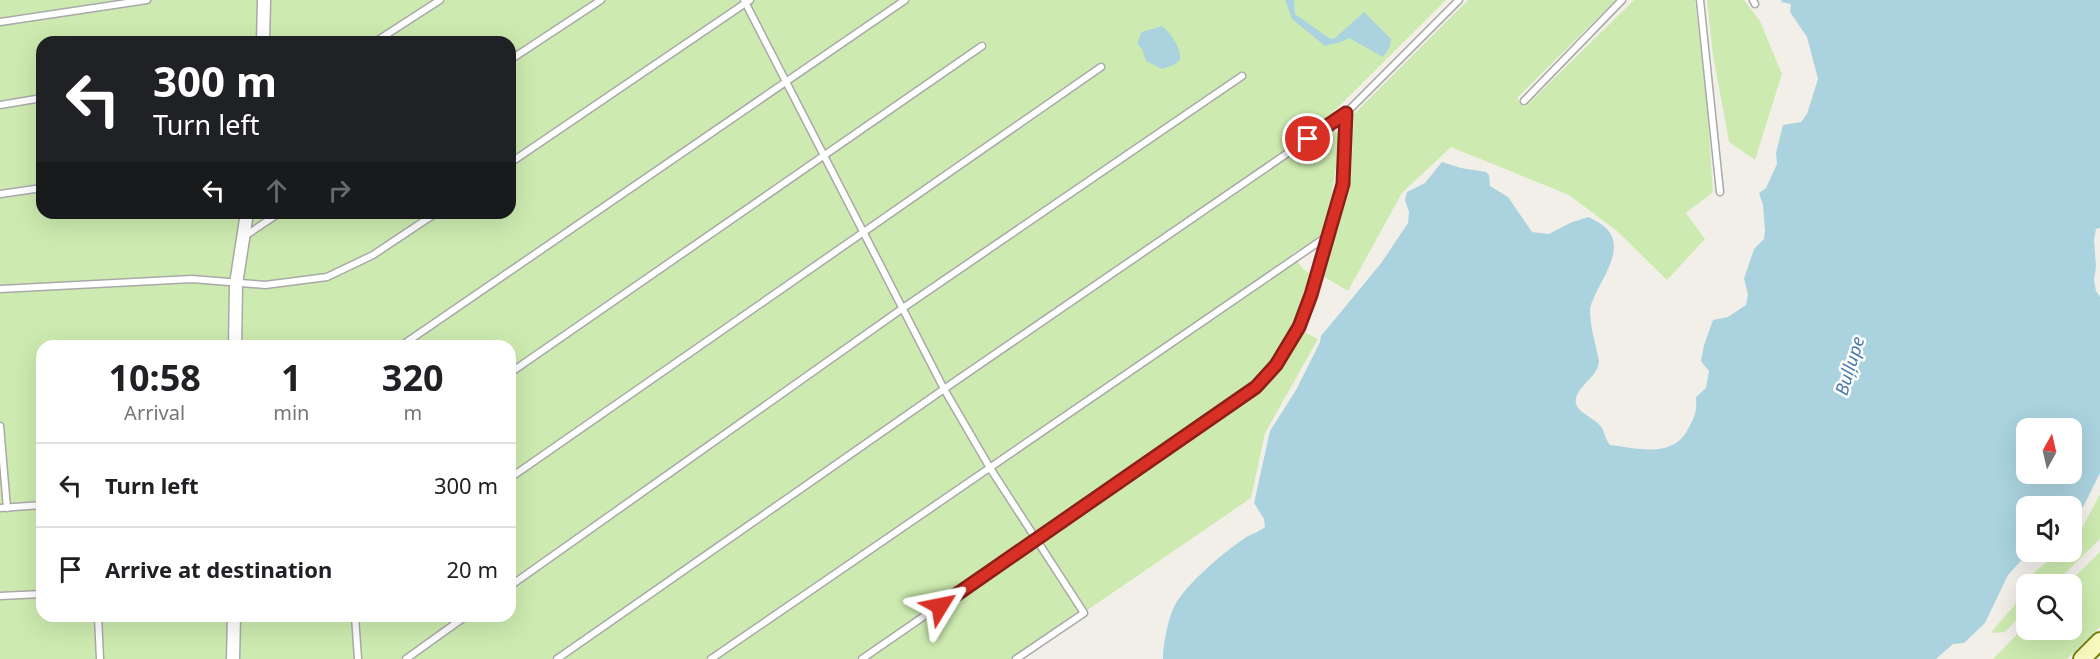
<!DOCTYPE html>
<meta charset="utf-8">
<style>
:root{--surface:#fff;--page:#f2f2f2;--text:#202124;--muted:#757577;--line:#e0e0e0}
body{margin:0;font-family:"Noto Sans",sans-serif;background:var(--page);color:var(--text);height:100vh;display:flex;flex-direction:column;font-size:22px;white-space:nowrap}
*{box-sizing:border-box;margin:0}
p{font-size:20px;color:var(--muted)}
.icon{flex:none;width:33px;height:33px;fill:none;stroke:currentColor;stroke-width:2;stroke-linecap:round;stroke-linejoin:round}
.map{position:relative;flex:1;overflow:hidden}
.drawer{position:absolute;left:36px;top:340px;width:480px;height:282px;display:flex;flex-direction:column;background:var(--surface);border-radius:18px;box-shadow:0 6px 24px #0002}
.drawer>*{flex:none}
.banner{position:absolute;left:36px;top:36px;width:480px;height:183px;border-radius:18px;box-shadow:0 6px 24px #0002;background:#202124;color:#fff;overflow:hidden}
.needle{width:39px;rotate:8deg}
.tools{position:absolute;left:2016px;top:418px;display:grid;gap:12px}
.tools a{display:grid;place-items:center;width:66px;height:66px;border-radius:12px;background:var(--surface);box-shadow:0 6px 24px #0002;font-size:30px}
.pin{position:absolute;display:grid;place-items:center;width:51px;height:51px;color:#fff;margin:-26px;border:3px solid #fff;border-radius:50%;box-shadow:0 2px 6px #0007}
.me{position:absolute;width:66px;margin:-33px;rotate:55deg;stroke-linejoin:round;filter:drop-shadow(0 0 4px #0008)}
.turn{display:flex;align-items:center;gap:21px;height:126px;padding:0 18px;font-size:27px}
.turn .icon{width:78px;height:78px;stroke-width:2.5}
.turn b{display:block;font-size:42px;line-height:51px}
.lanes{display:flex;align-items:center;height:57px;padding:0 18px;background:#0003;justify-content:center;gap:30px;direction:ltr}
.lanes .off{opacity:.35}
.eta{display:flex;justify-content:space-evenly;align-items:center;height:102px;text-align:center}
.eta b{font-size:36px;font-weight:700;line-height:42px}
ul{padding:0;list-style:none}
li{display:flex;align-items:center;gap:18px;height:84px;padding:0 18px;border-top:2px solid var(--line)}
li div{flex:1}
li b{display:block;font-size:22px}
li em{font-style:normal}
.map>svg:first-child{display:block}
.grass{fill:#cdebb0;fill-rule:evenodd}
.water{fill:#aad3df;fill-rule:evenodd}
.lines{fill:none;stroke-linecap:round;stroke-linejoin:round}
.service-casing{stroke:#a9a9a9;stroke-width:9}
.minor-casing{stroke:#a9a9a9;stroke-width:15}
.secondary-casing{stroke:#707d05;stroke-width:20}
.service{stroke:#fff;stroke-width:6}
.minor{stroke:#fff;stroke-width:12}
.secondary{stroke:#f7fabf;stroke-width:16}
.route-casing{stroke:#8d1f18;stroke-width:15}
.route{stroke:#d93025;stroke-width:10}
.labels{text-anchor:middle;stroke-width:5;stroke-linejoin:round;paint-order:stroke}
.water-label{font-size:18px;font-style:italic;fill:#4a7aab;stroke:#fff}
</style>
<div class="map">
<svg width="2100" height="659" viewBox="0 0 2100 659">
<rect width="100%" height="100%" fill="#f2efe9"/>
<g class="grass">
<path d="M0,0h1446l-119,118 13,20 -8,56 -11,42 -29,18 11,15 9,6 -19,51 25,13 -53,94 -14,65 -235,161h-1016zM42,42h468v171h-468zM42,346h468v270h-468z"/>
<polygon points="1468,0 1616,0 1517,98 1525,107 1634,0 1695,0 1707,106 1713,192 1686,213 1705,239 1667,280 1618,232 1569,195 1451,147 1402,193 1348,291 1323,276 1351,178 1354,114"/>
<polygon points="1707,0 1744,0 1760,21 1782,74 1755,160 1729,142 1713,55"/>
<polygon points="2100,494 2100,539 2053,585 2026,585 2026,610 2005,632 1993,633 1992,631 2014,606 2030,576 2059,552 2072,552 2072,542 2078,536"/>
<polygon points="2100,552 2100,627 2067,659 1993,659 2026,625 2026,630 2072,630 2072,585 2066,585"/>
</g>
<g class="water">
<path d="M1285,0h9l1,14 34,24 5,1 30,-27 27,27 -1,8 -7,10 -34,-19c-9,6 -16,5 -24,8l-33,-27z"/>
<path d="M1782,0h318v228l-4,1 -2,11 2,26 -2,14 2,11 4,6v176l-22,44 -6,5v-15h-46v45h3l-21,23 -23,48 -21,20 -11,1 -17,15h-773c0,-14 5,-41 12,-54 12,-22 49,-53 70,-67 6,-4 14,-6 20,-11l-1,-8 -10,-16 16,-72 26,-41 24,-48 1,-6 61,-74 26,-39 1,-11 -4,-12 2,-8 18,-9 17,-21 19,6 25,4 3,3 1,11 18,11 24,35 17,2 21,-11 18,-6c43,18 23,46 8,76 -2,5 -6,12 -6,17 0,17 6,35 9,51 -1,11 -8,16 -15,24 -23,26 8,28 18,43 3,6 4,12 8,17 27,3 63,14 78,-16 7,-13 9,-17 8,-32l10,-9 3,-17 -8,-10 3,-16 9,-25 15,-3 18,-12 2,-11 -4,-15 10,-30 10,-10 1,-8 -2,-26 -4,-12 7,-5 11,-24 -1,-11 7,-28 18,-3 6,-8 11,-35 -11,-42 -17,-25 1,-8 -10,-2zM2026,429h46v45h-46z"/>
<path d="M1162,26c9,8 20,22 18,34l-6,5 -12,4 -16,-8 -4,-12 -5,-6 5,-11z"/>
</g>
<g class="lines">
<defs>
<g id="service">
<polyline points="744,0 944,389 990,468 1084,613 1016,659"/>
<polyline points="1700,0 1720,192"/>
<polyline points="1753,0 1755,4"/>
<polyline points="0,22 147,0"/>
<polyline points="375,42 440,0"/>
<polyline points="510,60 601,0"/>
<polyline points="1524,101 1622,0"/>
<polyline points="0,105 42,98"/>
<polyline points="510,163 750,0"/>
<polyline points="0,194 42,188"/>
<polyline points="245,236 279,213"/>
<polyline points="0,289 192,279 265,285 327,277 373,255 436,213"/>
<polyline points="401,346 905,0"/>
<polyline points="510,373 982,46"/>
<polyline points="0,426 7,508"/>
<polyline points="510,478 1101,67"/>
<polyline points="0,508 42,505"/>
<polyline points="510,586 903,308 1242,76"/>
<polyline points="0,596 42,594"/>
<polyline points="98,616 100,659"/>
<polyline points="355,616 358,659"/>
<polyline points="406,659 466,616"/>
<polyline points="557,659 944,389 1346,113 1459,0"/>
<polyline points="711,659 1326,237"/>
<polyline points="862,659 1256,387 1277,365 1299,327 1311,295 1343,184 1346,113"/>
</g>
<g id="minor">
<polyline points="263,42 264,0"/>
<polyline points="235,346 236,284 247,213"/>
<polyline points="233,659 234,616"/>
</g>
<polyline id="secondary" points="2082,659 2100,641"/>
</defs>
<use href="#service" class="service-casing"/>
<use href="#minor" class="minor-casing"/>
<use href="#secondary" class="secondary-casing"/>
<use href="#service" class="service"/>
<use href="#minor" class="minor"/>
<use href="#secondary" class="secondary"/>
</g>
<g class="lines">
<defs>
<polyline id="route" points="940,606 1256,387 1276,365 1299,327 1311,295 1343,184 1346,113 1308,139"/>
</defs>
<use href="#route" class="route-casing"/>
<use href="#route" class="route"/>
</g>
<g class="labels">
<g class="water-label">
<text transform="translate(1850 366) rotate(-73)" y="6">Buļļupe</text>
</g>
</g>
</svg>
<div class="tools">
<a><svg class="needle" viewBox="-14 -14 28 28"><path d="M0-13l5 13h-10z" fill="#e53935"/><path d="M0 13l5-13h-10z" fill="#757577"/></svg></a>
<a><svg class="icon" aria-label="sound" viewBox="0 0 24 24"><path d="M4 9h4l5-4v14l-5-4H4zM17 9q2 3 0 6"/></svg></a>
<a><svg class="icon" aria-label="search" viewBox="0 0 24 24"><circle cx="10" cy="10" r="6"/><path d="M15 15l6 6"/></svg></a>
</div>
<div class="pin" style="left:1308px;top:139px;background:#d93025"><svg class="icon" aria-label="arrive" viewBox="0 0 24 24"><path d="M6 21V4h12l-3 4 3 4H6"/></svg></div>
<svg class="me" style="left:940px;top:606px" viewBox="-20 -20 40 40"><path d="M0-17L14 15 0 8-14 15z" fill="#d93025" stroke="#fff" stroke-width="4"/></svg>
<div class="banner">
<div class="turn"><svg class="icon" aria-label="left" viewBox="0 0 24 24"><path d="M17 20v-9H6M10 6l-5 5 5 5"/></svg><div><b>300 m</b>Turn left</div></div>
<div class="lanes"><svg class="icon" aria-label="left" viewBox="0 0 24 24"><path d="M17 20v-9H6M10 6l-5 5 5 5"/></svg><svg class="icon off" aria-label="ahead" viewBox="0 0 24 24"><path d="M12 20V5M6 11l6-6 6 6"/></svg><svg class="icon off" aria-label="right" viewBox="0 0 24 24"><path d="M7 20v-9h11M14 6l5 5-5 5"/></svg></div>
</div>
<section class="drawer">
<div class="eta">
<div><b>10:58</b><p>Arrival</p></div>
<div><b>1</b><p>min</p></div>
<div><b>320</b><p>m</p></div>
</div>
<ul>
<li><svg class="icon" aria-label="left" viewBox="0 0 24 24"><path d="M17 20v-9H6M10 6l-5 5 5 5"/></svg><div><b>Turn left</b></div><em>300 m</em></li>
<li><svg class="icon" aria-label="arrive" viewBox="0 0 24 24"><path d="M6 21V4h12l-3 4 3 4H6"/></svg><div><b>Arrive at destination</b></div><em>20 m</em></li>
</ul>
</section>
</div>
